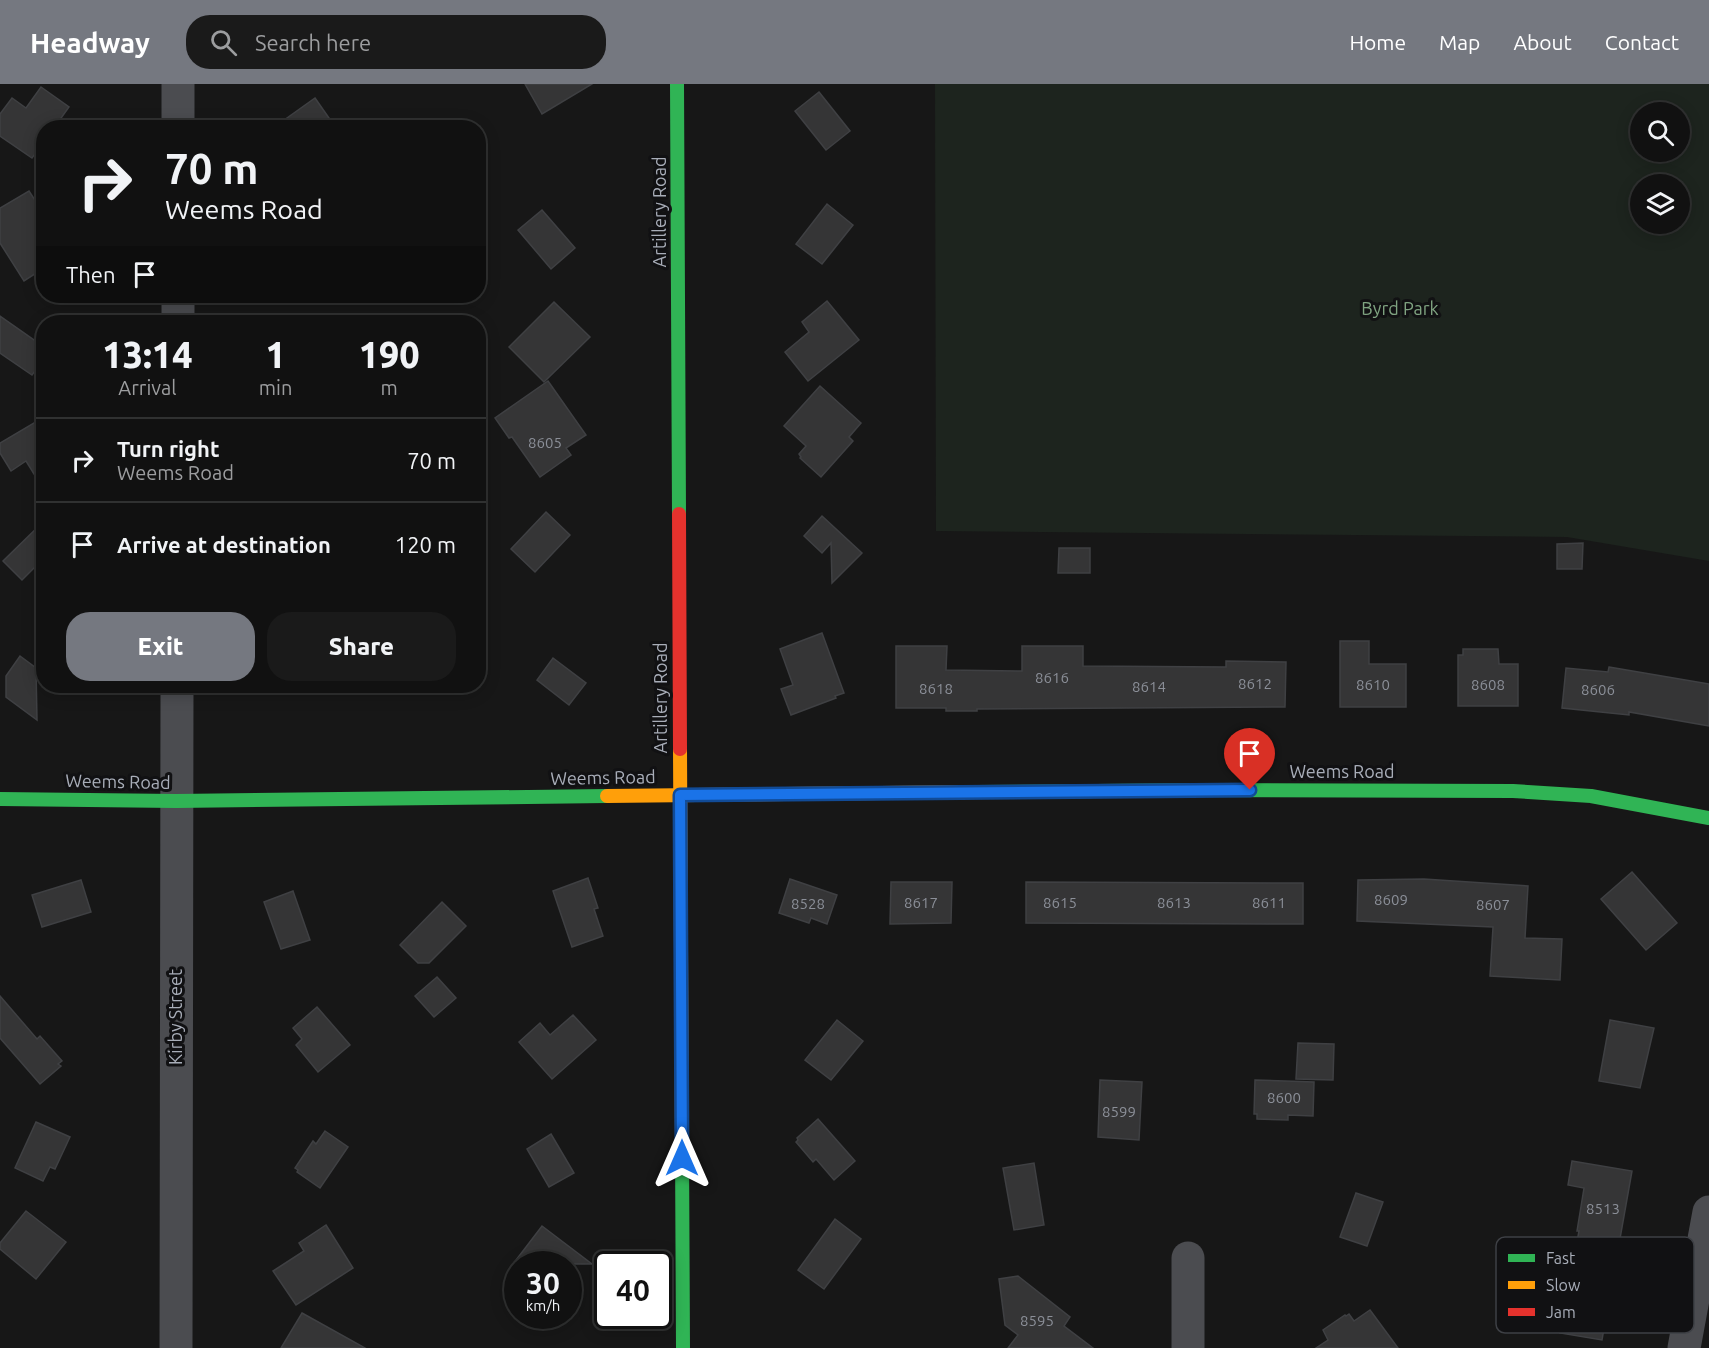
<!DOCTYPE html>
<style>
:root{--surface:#111;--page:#1a1a1a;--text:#f1f3f6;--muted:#9c9d9f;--line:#303131;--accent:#757880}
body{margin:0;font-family:Ubuntu,sans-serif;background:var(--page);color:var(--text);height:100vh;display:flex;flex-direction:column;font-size:22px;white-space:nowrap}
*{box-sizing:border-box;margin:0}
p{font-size:20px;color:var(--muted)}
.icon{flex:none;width:33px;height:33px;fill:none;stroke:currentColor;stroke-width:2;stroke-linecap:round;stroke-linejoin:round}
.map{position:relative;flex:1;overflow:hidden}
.details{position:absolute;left:36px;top:231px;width:450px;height:378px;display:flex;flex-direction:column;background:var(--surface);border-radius:24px;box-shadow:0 3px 15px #0003,0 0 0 2px var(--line)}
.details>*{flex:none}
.guide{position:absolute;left:36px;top:36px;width:450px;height:183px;border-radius:24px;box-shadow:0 3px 15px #0003,0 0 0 2px var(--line);background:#111;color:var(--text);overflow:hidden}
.controls{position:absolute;left:1630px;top:18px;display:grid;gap:12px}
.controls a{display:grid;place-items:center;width:60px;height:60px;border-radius:50%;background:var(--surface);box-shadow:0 3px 15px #0003,0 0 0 2px var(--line);font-size:30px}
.speed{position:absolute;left:504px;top:1167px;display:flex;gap:12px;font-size:30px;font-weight:700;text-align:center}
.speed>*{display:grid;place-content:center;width:78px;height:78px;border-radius:50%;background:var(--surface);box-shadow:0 3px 15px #0003,0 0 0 2px var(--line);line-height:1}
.speed small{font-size:15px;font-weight:400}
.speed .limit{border:3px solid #111;border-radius:9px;background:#fff;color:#111}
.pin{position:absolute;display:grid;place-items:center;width:51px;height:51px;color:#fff;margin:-62px -26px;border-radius:50% 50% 50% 0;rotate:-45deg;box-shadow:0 0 6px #0007}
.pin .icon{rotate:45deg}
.me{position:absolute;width:66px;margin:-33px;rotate:0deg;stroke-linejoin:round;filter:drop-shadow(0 0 4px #0008)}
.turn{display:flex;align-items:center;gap:21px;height:126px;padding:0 30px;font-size:27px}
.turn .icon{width:78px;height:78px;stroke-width:2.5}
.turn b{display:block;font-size:42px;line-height:51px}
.then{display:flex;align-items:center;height:57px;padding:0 30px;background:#0003;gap:12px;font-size:22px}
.eta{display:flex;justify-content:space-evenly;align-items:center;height:102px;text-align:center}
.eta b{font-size:36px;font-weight:800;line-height:42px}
.primary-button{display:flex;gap:12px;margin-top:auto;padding:12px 30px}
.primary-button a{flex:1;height:69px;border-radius:24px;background:var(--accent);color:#fff;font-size:24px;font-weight:800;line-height:69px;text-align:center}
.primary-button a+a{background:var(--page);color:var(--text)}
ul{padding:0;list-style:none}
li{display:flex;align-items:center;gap:18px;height:84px;padding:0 30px;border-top:2px solid var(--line)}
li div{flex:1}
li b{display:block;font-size:22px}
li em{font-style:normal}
header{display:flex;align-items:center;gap:36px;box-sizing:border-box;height:84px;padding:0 30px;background:var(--accent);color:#fff}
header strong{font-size:28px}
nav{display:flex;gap:33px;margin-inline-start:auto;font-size:21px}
.search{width:420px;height:54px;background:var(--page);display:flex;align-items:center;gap:15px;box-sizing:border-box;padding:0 21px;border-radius:24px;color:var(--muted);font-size:22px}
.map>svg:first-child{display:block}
.green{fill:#1d241e;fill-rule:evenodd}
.building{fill:#353536;stroke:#3f4043;stroke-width:1.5}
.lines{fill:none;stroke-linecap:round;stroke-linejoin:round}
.street{stroke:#4b4c50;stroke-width:33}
.fast{stroke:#30b455;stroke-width:14}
.slow{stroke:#ff9f0a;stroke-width:14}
.jam{stroke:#e5322d;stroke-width:14}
.route-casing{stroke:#114b97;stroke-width:15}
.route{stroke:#1a73e8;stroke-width:10}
.labels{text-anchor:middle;stroke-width:6;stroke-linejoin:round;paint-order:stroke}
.number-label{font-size:15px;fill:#8b8f98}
.street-label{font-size:18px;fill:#a8adb8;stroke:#111113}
.park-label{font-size:18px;fill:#7fa381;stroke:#111113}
.key{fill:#111113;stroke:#3e4045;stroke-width:1.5}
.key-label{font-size:16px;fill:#a8adb8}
</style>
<header>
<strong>Headway</strong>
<div class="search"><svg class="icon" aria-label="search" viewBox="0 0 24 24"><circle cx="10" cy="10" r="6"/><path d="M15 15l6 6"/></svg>Search here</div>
<nav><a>Home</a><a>Map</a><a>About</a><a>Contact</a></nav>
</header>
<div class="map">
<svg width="1709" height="1264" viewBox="0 0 1709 1264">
<rect width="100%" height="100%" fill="#171717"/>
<path class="green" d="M935,0h774v477l-142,-24 -631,-6zM1641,28h39v40h-39zM1641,100h39v40h-39z"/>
<g class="building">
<polygon points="525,0 592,0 542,30"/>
<polygon points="41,3 69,23 54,44 44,44 44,58 32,74 0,52 0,30 12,14 26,24"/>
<polygon points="819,8 850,47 826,66 795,27"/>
<polygon points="315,14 336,44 273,44"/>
<polygon points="29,107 44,130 44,184 24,197 0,159 0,124"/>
<polygon points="827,120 853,141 822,180 796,160"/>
<polygon points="542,126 575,164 551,185 518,146"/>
<polygon points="827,217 859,256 808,297 785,268 809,248 802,238"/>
<polygon points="554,218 590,253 544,298 509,263"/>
<polygon points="0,232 44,263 44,275 32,291 0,269"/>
<polygon points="548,297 586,351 566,364 571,371 540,393 512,353 509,354 495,334"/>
<polygon points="820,302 861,339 849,353 853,357 821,393 800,374 801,373 799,370 806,362 784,342"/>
<polygon points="44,333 44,406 26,377 11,387 0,369 0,359"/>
<polygon points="546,428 570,451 535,488 511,465"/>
<polygon points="822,432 862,469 832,499 831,459 822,469 804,452"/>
<polygon points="44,437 44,474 22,496 3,477"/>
<polygon points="1583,459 1582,485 1557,485 1557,460"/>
<polygon points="1059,464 1090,464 1090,489 1058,489"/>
<polygon points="822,549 844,609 835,612 836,614 791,631 781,605 793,601 780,565"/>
<polygon points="1340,557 1369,557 1369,580 1406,580 1406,623 1340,623"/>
<polygon points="896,562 947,562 946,586 1022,587 1022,562 1083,562 1083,582 1226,583 1226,577 1286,578 1285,623 977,625 977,627 946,627 946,624 896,624"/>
<polygon points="1463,565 1498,565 1499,580 1518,580 1518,622 1458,622 1458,571 1463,571"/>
<polygon points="20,572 36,584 37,636 6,613 6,592"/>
<polygon points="553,574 586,599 569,621 537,596"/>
<polygon points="1609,583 1709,600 1709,642 1629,628 1629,631 1562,624 1566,584 1608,588"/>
<polygon points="1632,788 1677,839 1646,866 1601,815"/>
<polygon points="588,794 598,824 594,825 603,852 572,863 553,807"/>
<polygon points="790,795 837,811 827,840 811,834 809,839 779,829"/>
<polygon points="1424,795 1528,802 1525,854 1562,855 1560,896 1490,892 1493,843 1357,837 1358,796"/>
<polygon points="81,796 91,828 42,843 32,811"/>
<polygon points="891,798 952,798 951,839 890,840"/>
<polygon points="1026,798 1303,799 1303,840 1026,839"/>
<polygon points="293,807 310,856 281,865 264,818"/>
<polygon points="442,818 466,842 429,879 418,879 400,861"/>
<polygon points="437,893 456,914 434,933 415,912"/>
<polygon points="0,912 37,955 40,952 62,977 58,980 61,982 40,1000 0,954"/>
<polygon points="317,923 350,961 318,988 296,961 302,955 293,944"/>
<polygon points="573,931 596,956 552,995 519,958 540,939 550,951"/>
<polygon points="837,936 863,957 831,996 805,976"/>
<polygon points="1610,936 1654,944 1640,1004 1599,997"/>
<polygon points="1298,959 1334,960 1333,996 1296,995"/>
<polygon points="1100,996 1142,998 1139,1056 1098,1053"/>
<polygon points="1255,996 1314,998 1313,1032 1288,1031 1288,1036 1257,1035 1257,1030 1254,1030"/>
<polygon points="818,1035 855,1077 834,1096 816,1075 813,1078 796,1058 798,1056 797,1054"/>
<polygon points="36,1038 70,1053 55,1085 50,1083 43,1097 15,1084"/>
<polygon points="325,1047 348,1063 320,1104 297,1088 298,1086 295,1084 313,1057 316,1060"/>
<polygon points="551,1050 574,1089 549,1103 527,1065"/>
<polygon points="1572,1077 1632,1087 1602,1256 1560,1249 1579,1147 1577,1147 1584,1104 1568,1101"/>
<polygon points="1034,1079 1044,1141 1014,1146 1003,1084"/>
<polygon points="1356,1109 1383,1118 1367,1162 1340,1153"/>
<polygon points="26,1127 66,1158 36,1195 0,1165 0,1159"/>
<polygon points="835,1135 861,1155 824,1205 798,1186"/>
<polygon points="326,1141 353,1184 296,1221 273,1187 304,1167 299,1159"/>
<polygon points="542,1142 592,1180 513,1180"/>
<polygon points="1018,1192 1070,1233 1064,1242 1093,1264 1008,1264 1018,1251 1005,1241 999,1195"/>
<polygon points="1370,1226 1398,1264 1316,1264 1328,1256 1323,1246 1345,1231 1346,1232 1349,1230 1354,1237"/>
<polygon points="302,1229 365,1264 281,1264"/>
</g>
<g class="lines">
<g class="street">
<polyline points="178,44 178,0"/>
<polyline points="178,238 178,212"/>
<polyline points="176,1264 177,602"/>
<polyline points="1188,1264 1188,1174"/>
<polyline points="1684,1264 1709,1128"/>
</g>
<g class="fast">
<polyline points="677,0 679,430"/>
<polyline points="976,708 1202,706 1513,707 1591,712 1709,734"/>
<polyline points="0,715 176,717 607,712"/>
<polyline points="682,1062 683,1264"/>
</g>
<g class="slow">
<polyline points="680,665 682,1062"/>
<polyline points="607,712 976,708"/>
</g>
<polyline class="jam" points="679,430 680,665"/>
</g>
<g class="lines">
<defs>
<polyline id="route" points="682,1074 680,711 1250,706"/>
</defs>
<use href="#route" class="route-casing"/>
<use href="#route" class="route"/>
</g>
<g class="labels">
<g class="number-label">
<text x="545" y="364">8605</text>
<text x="1052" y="599">8616</text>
<text x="1255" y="605">8612</text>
<text x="1373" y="606">8610</text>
<text x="1488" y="606">8608</text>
<text x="1149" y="608">8614</text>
<text x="936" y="610">8618</text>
<text x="1598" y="611">8606</text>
<text x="1391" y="821">8609</text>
<text x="921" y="824">8617</text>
<text x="1060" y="824">8615</text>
<text x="1174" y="824">8613</text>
<text x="1269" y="824">8611</text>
<text x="808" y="825">8528</text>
<text x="1493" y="826">8607</text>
<text x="1284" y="1019">8600</text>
<text x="1119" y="1033">8599</text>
<text x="1603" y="1130">8513</text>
<text x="1037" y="1242">8595</text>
</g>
<g class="street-label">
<text transform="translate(660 128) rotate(-90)" y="6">Artillery Road</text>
<text transform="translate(661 614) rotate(-90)" y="6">Artillery Road</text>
<text x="1342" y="694">Weems Road</text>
<text transform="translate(603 694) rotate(-1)" y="6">Weems Road</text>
<text transform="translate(118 698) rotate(1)" y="6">Weems Road</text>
<text transform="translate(176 933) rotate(-90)" y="6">Kirby Street</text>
</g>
<g class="park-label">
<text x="1400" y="231">Byrd Park</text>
</g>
</g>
<rect x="1496" y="1153" width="198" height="96" rx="9" class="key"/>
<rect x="1508" y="1170" width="27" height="8" fill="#30b455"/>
<rect x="1508" y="1197" width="27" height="8" fill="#ff9f0a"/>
<rect x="1508" y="1224" width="27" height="8" fill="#e5322d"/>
<g class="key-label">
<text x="1546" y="1180">Fast</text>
<text x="1546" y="1207">Slow</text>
<text x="1546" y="1234">Jam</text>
</g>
</svg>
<div class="controls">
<a><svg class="icon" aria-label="search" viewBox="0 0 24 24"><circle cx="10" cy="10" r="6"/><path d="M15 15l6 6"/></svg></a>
<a><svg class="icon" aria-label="layers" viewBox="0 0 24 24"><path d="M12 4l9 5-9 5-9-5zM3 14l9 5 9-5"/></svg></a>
</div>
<div class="speed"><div>30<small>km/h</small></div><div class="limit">40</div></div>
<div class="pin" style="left:1250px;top:706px;background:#d93025"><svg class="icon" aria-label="arrive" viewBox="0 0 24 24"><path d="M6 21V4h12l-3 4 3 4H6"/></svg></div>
<svg class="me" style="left:682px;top:1074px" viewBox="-20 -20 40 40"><path d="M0-17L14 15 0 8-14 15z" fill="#1a73e8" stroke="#fff" stroke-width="4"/></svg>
<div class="guide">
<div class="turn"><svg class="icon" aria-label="right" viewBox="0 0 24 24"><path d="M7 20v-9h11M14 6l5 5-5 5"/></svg><div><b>70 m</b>Weems Road</div></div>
<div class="then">Then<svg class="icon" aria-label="arrive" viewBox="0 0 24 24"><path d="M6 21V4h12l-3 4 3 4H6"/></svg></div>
</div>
<section class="details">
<div class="eta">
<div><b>13:14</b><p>Arrival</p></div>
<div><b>1</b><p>min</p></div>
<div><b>190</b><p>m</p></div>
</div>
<ul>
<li><svg class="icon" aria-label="right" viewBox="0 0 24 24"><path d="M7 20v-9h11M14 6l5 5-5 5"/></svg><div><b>Turn right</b><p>Weems Road</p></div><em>70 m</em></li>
<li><svg class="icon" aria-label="arrive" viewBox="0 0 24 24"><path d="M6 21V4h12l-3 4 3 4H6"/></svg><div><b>Arrive at destination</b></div><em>120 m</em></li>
</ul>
<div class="primary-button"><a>Exit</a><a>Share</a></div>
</section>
</div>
